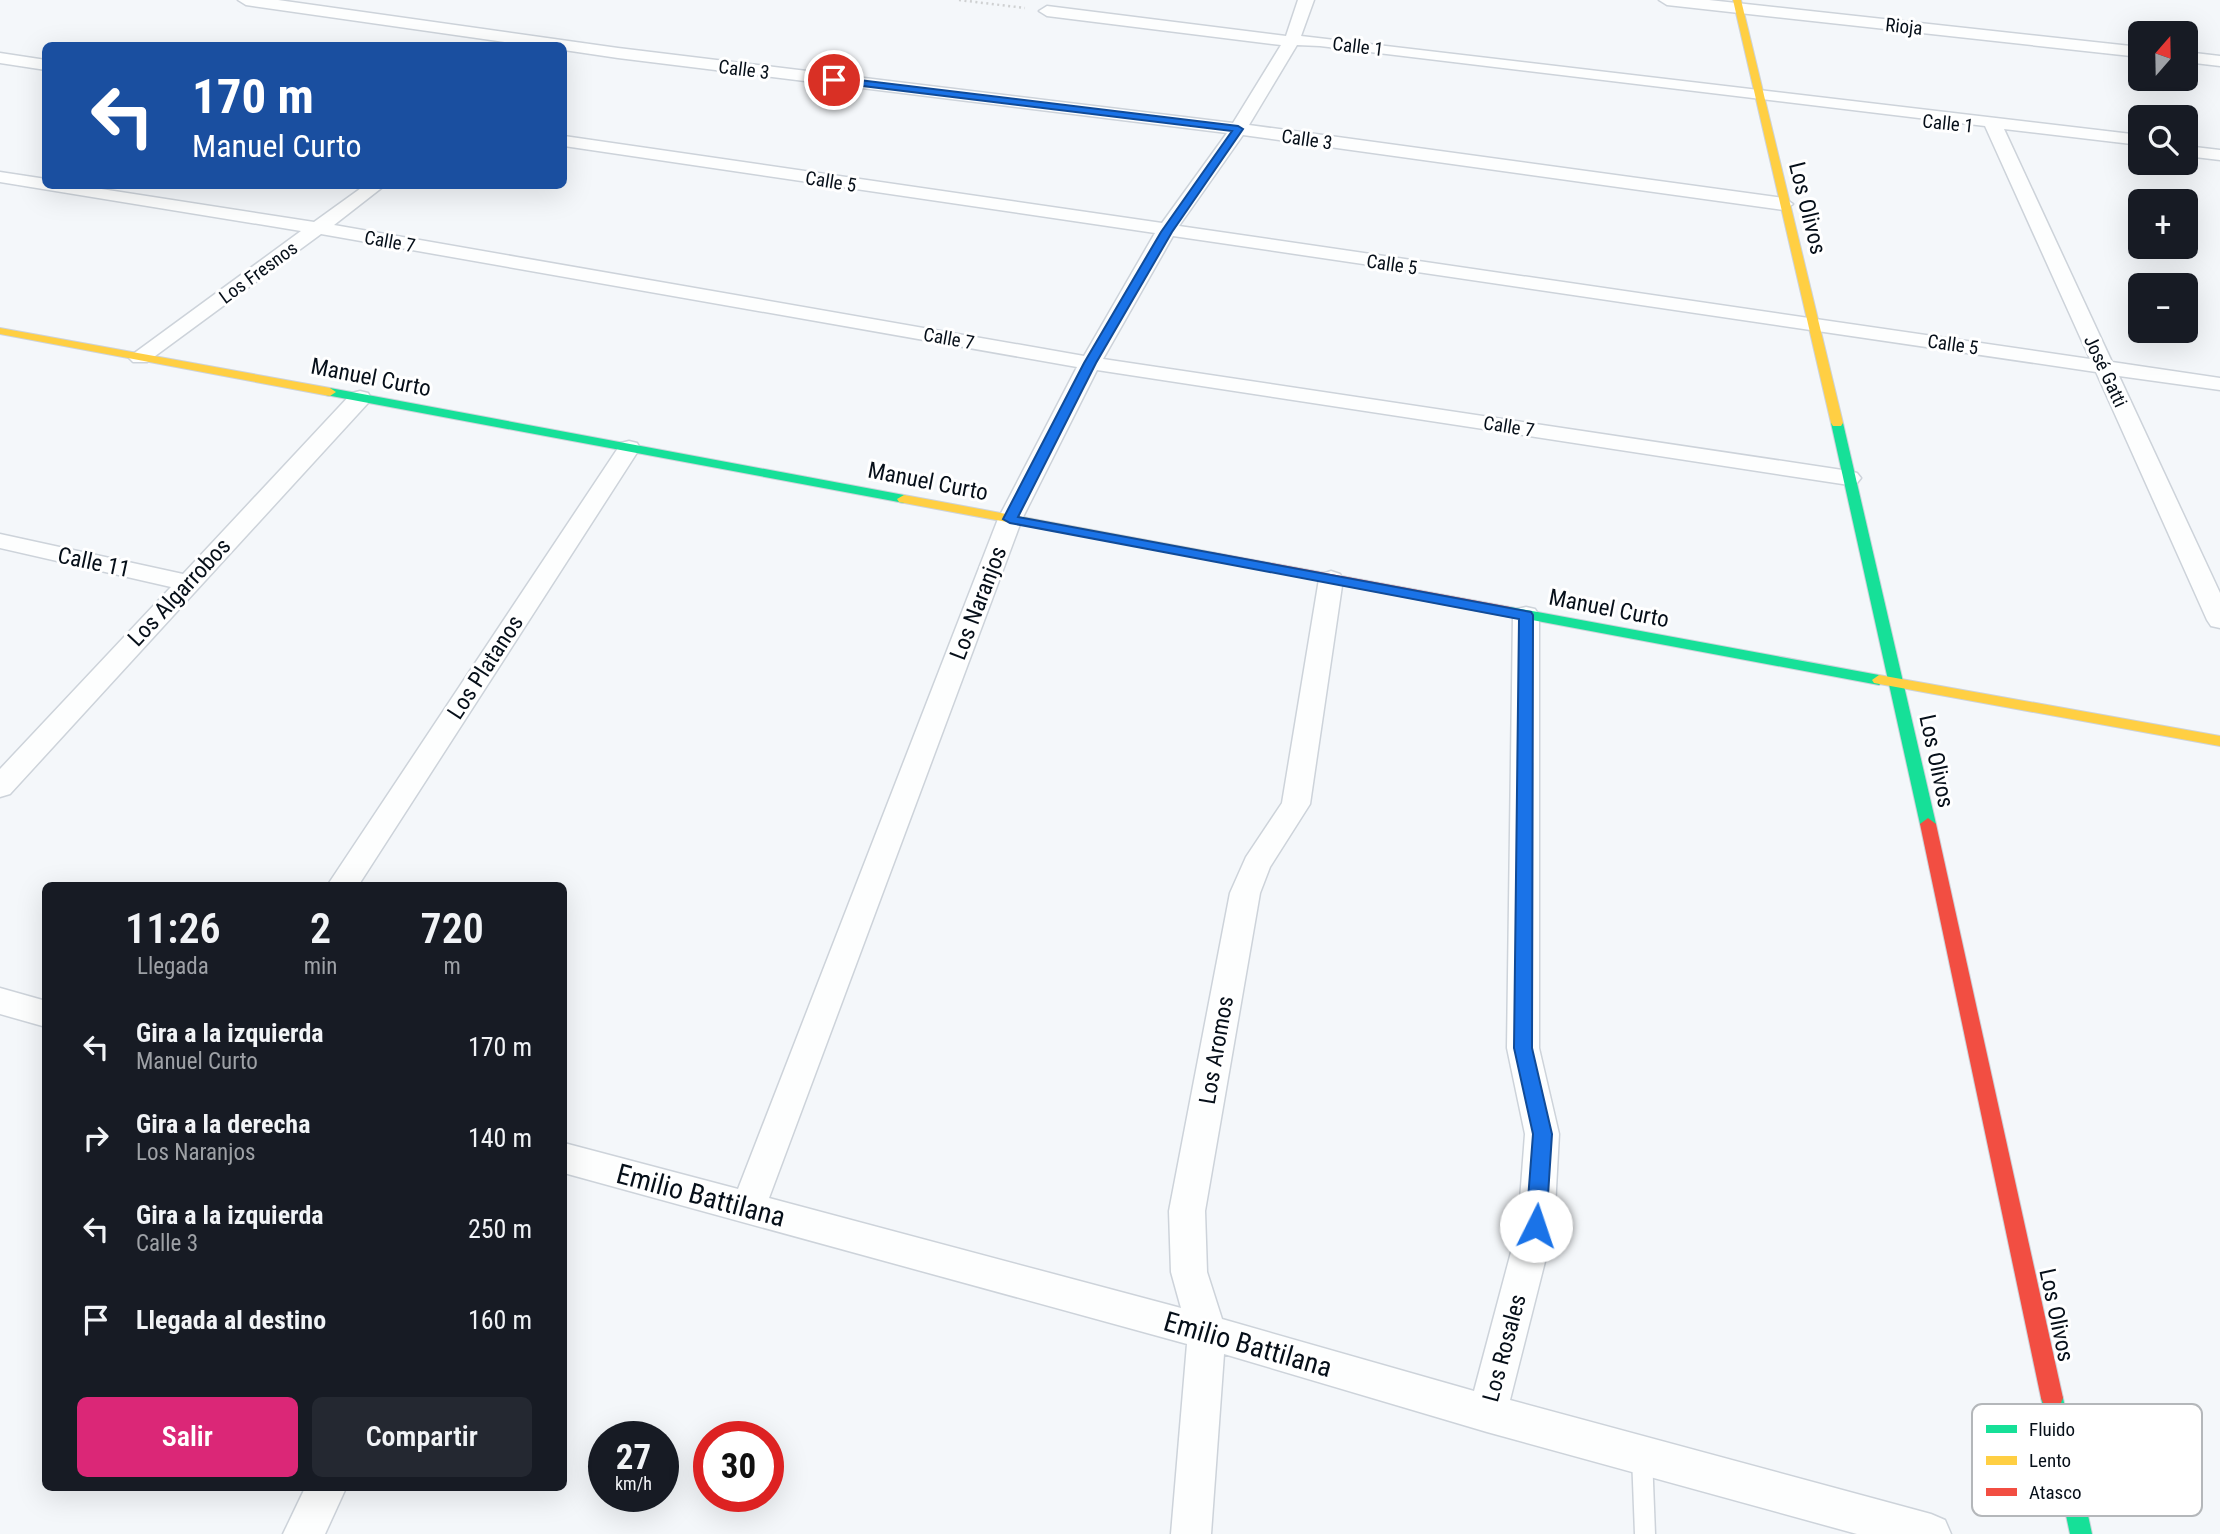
<!DOCTYPE html>
<html lang="es">
<meta charset="utf-8">
<style>
:root{--surface:#171b24;--page:#242831;--text:#f1f3f6;--muted:#9ea1a6;--accent:#db2777}
body{margin:0;font-family:"Roboto Condensed",sans-serif;background:var(--page);color:var(--text);height:100vh;display:flex;flex-direction:column;font-size:26px;white-space:nowrap}
*{box-sizing:border-box;margin:0}
p{font-size:23px;color:var(--muted)}
.icon{flex:none;width:38px;height:38px;fill:none;stroke:currentColor;stroke-width:2;stroke-linecap:round;stroke-linejoin:round}
.map{position:relative;flex:1;overflow:hidden}
.sheet{position:absolute;left:42px;top:882px;width:525px;height:609px;display:flex;flex-direction:column;background:var(--surface);border-radius:10px;box-shadow:0 7px 28px #0002}
.sheet>*{flex:none}
.hud{position:absolute;left:42px;top:42px;width:525px;height:147px;border-radius:10px;box-shadow:0 7px 28px #0002;background:#1a4fa0;color:#fff;overflow:hidden}
.needle{width:46px;rotate:20deg}
.buttons{position:absolute;left:2128px;top:21px;display:grid;gap:14px}
.buttons a{display:grid;place-items:center;width:70px;height:70px;border-radius:10px;background:var(--surface);box-shadow:0 7px 28px #0002;font-size:35px}
.speed{position:absolute;left:588px;top:1421px;display:flex;gap:14px;font-size:35px;font-weight:700;text-align:center}
.speed>*{display:grid;place-content:center;width:91px;height:91px;border-radius:50%;background:var(--surface);box-shadow:0 7px 28px #0002;line-height:1}
.speed small{font-size:18px;font-weight:400}
.speed .limit{border:10px solid #d22;background:#fff;color:#111}
.pin{position:absolute;display:grid;place-items:center;width:60px;height:60px;color:#fff;margin:-30px;border:4px solid #fff;border-radius:50%;box-shadow:0 2px 7px #0007}
.me{position:absolute;width:77px;margin:-38px;rotate:4deg;stroke-linejoin:round;filter:drop-shadow(0 0 5px #0008)}
.turn{display:flex;align-items:center;gap:24px;height:147px;padding:0 35px;font-size:32px}
.turn .icon{width:91px;height:91px;stroke-width:2.5}
.turn b{display:block;font-size:49px;line-height:60px}
.eta{display:flex;justify-content:space-evenly;align-items:center;height:119px;text-align:center}
.eta b{font-size:42px;font-weight:600;line-height:49px}
.primary-button{display:flex;gap:14px;margin-top:auto;padding:14px 35px}
.primary-button a{flex:1;height:80px;border-radius:10px;background:var(--accent);color:#fff;font-size:28px;font-weight:600;line-height:80px;text-align:center}
.primary-button a+a{background:var(--page);color:var(--text)}
ul{padding:0;list-style:none}
li{display:flex;align-items:center;gap:21px;height:91px;padding:0 35px}
li div{flex:1}
li b{display:block;font-size:26px}
li em{font-style:normal}
.map>svg:first-child{display:block}
.lines{fill:none;stroke-linecap:round;stroke-linejoin:round}
.lane-casing{stroke:#cdd3da;stroke-width:3}
.street-casing{stroke:#cdd3da;stroke-width:3}
.fast-casing{stroke:#cdd3da;stroke-width:2}
.slow-casing{stroke:#cdd3da;stroke-width:2}
.jam-casing{stroke:#cdd3da;stroke-width:2}
.path{stroke:#cfd1d2;stroke-width:2.5;stroke-dasharray:2 3.5;stroke-linecap:butt}
.lane{fill:#fdfefe;fill-rule:evenodd}
.street{fill:#fdfefe;fill-rule:evenodd}
.fast{fill:#16e098;fill-rule:evenodd}
.slow{fill:#ffcf43;fill-rule:evenodd}
.jam{fill:#f24e42;fill-rule:evenodd}
.route{fill:#1a73e8;stroke:#114b97;stroke-width:2}
.labels{text-anchor:middle;stroke-width:6;stroke-linejoin:round;paint-order:stroke}
.far-street-label{font-size:19px;fill:#060f19;stroke:#fff}
.street-label{font-size:23px;fill:#060f19;stroke:#fff}
.near-street-label{font-size:28px;fill:#060f19;stroke:#fff}
.key{fill:#fff;stroke:#b4b7ba;stroke-width:2}
.key-label{font-size:19px;fill:#060f19}
</style>
<div class="map">
<svg width="2220" height="1534" viewBox="0 0 2220 1534">
<rect width="100%" height="100%" fill="#f4f7fa"/>
<g class="lines">
<defs>
<polygon id="lane" points="1642,1446 1649,1449 1652,1456 1655,1534 1635,1534 1632,1456 1635,1449"/>
<g id="street">
<path d="M238,0h40l340,48 615,75 48,-78 -234,-29 -8,-5 8,-5 239,30 12,-36h16l-13,36 839,99v10l-136,-16 108,233 108,16v12l-101,-14 101,217v35l-9,-2 -4,-6 -111,-248 -923,-136 -70,123 746,112 8,2 4,5 -4,5 -8,2 -752,-115 -75,149 -253,679 412,110 -10,-36 -2,-61 61,-318 16,-36 36,-54 37,-224 3,-5 9,-3 9,3 3,5 -33,225 -40,63 -10,26 -55,318 2,61 15,47 252,72 44,-165 7,-92 -18,-86 6,-433 4,-6 9,-2 9,2 4,6v433l20,86 -5,92 -44,174 421,114 14,6 6,14h-94l-370,-102 -263,-78 -13,180h-40l16,-190 -623,-171v-30l174,46 260,-670 79,-152 -756,-133 -174,128h-14l-4,-4 4,-4 168,-123 -301,-49v-10l46,7v7h36l232,36 50,-36h20l-50,39 750,131 71,-123 -591,-87v-10l598,87 65,-90 -609,-75 -54,-8v-4h-32l-286,-41zM1297,45l23,1 665,80 105,233 -911,-133 64,-91 541,75 9,-6 -9,-6 -535,-73z"/>
<polygon points="1659,0 1709,0 2140,47 2140,57 1667,5"/>
<polygon points="2186,52 2220,56 2220,66 2186,62"/>
<polygon points="0,53 46,60 46,70 0,63"/>
<polygon points="2186,146 2220,150 2220,160 2186,156"/>
<polygon points="360,391 368,393 371,398 368,403 10,794 0,797 0,769 171,587 0,548 0,534 183,574 352,393"/>
<polygon points="629,441 637,443 640,448 358,886 327,886 618,448 621,443"/>
<polygon points="0,988 46,1001 46,1027 0,1014"/>
<polygon points="305,1488 346,1488 325,1534 283,1534"/>
</g>
<g id="fast">
<polygon points="330,388 904,495 911,499 904,503 326,395 326,389"/>
<polygon points="1837,419 1843,423 1936,824 1928,830 1920,824 1831,423"/>
<polygon points="1510,607 1879,675 1886,680 1879,685 1505,615 1503,612"/>
<polygon points="2052,1388 2060,1391 2063,1398 2092,1534 2070,1534 2041,1398 2044,1391"/>
</g>
<g id="slow">
<polygon points="1733,0 1741,0 1843,423 1841,426 1833,426 1831,423"/>
<polygon points="0,328 330,388 336,392 330,396 0,334"/>
<polygon points="904,495 1211,552 1218,556 1211,560 899,502 897,499"/>
<polygon points="1879,675 2220,736 2220,746 1874,683 1872,680"/>
</g>
<g id="jam">
<polygon points="1211,552 1510,607 1517,612 1510,617 1206,559 1204,556 1206,553"/>
<polygon points="1928,818 1936,824 2063,1398 2060,1405 2052,1408 2044,1405 2041,1398 1920,824"/>
</g>
</defs>
<use href="#lane" class="lane-casing"/>
<use href="#street" class="street-casing"/>
<use href="#fast" class="fast-casing"/>
<use href="#slow" class="slow-casing"/>
<use href="#jam" class="jam-casing"/>
<polyline class="path" points="959,0 1025,8"/>
<use href="#lane" class="lane"/>
<use href="#street" class="street"/>
<use href="#fast" class="fast"/>
<use href="#slow" class="slow"/>
<use href="#jam" class="jam"/>
</g>
<polygon class="route" points="834,77 1238,126 1243,129 1172,232 1096,363 1018,517 1531,612 1533,615 1532,1048 1552,1134 1546,1226 1543,1233 1536,1235 1529,1233 1526,1226 1533,1134 1514,1048 1519,619 1010,523 1003,519 1084,363 1161,232 1232,131 830,82 829,80"/>
<g class="labels">
<g class="far-street-label">
<text transform="translate(1904 26) rotate(6)" y="7">Rioja</text>
<text transform="translate(1358 46) rotate(7)" y="7">Calle 1</text>
<text transform="translate(744 69) rotate(7)" y="7">Calle 3</text>
<text transform="translate(1948 123) rotate(6)" y="7">Calle 1</text>
<text transform="translate(1307 139) rotate(8)" y="7">Calle 3</text>
<text transform="translate(831 181) rotate(9)" y="7">Calle 5</text>
<text transform="translate(390 241) rotate(10)" y="7">Calle 7</text>
<text transform="translate(1392 264) rotate(8)" y="7">Calle 5</text>
<text transform="translate(258 272) rotate(-36)" y="7">Los Fresnos</text>
<text transform="translate(949 338) rotate(10)" y="7">Calle 7</text>
<text transform="translate(1953 344) rotate(8)" y="7">Calle 5</text>
<text transform="translate(2106 371) rotate(65)" y="7">José Gatti</text>
<text transform="translate(1509 426) rotate(9)" y="7">Calle 7</text>
</g>
<g class="street-label">
<text transform="translate(1808 208) rotate(76)" y="8">Los Olivos</text>
<text transform="translate(371 377) rotate(11)" y="8">Manuel Curto</text>
<text transform="translate(928 481) rotate(11)" y="8">Manuel Curto</text>
<text transform="translate(94 562) rotate(12)" y="8">Calle 11</text>
<text transform="translate(179 592) rotate(-47)" y="8">Los Algarrobos</text>
<text transform="translate(978 603) rotate(-69)" y="8">Los Naranjos</text>
<text transform="translate(1609 608) rotate(11)" y="8">Manuel Curto</text>
<text transform="translate(485 667) rotate(-57)" y="8">Los Platanos</text>
<text transform="translate(1937 761) rotate(78)" y="8">Los Olivos</text>
<text transform="translate(1216 1050) rotate(-80)" y="8">Los Aromos</text>
<text transform="translate(2057 1315) rotate(78)" y="8">Los Olivos</text>
<text transform="translate(1504 1348) rotate(-75)" y="8">Los Rosales</text>
</g>
<g class="near-street-label">
<text transform="translate(701 1195) rotate(15)" y="10">Emilio Battilana</text>
<text transform="translate(1248 1344) rotate(16)" y="10">Emilio Battilana</text>
</g>
</g>
<rect x="1972" y="1404" width="230" height="112" rx="10" class="key"/>
<rect x="1986" y="1425" width="31" height="8" fill="#16e098"/>
<rect x="1986" y="1456" width="31" height="9" fill="#ffcf43"/>
<rect x="1986" y="1488" width="31" height="8" fill="#f24e42"/>
<g class="key-label">
<text x="2029" y="1436">Fluido</text>
<text x="2029" y="1467">Lento</text>
<text x="2029" y="1499">Atasco</text>
</g>
</svg>
<div class="buttons">
<a><svg class="needle" viewBox="-14 -14 28 28"><path d="M0-13l5 13h-10z" fill="#e53935"/><path d="M0 13l5-13h-10z" fill="#9ea1a6"/></svg></a>
<a><svg class="icon" aria-label="search" viewBox="0 0 24 24"><circle cx="10" cy="10" r="6"/><path d="M15 15l6 6"/></svg></a>
<a>+</a>
<a>−</a>
</div>
<div class="speed"><div>27<small>km/h</small></div><div class="limit">30</div></div>
<div class="pin" style="left:834px;top:80px;background:#d93025"><svg class="icon" aria-label="arrive" viewBox="0 0 24 24"><path d="M6 21V4h12l-3 4 3 4H6"/></svg></div>
<svg class="me" style="left:1536px;top:1226px" viewBox="-20 -20 40 40"><circle r="19" fill="#fff"/><path d="M0-13L10 11 0 6-10 11z" fill="#1a73e8"/></svg>
<div class="hud">
<div class="turn"><svg class="icon" aria-label="left" viewBox="0 0 24 24"><path d="M17 20v-9H6M10 6l-5 5 5 5"/></svg><div><b>170 m</b>Manuel Curto</div></div>
</div>
<section class="sheet">
<div class="eta">
<div><b>11:26</b><p>Llegada</p></div>
<div><b>2</b><p>min</p></div>
<div><b>720</b><p>m</p></div>
</div>
<ul>
<li><svg class="icon" aria-label="left" viewBox="0 0 24 24"><path d="M17 20v-9H6M10 6l-5 5 5 5"/></svg><div><b>Gira a la izquierda</b><p>Manuel Curto</p></div><em>170 m</em></li>
<li><svg class="icon" aria-label="right" viewBox="0 0 24 24"><path d="M7 20v-9h11M14 6l5 5-5 5"/></svg><div><b>Gira a la derecha</b><p>Los Naranjos</p></div><em>140 m</em></li>
<li><svg class="icon" aria-label="left" viewBox="0 0 24 24"><path d="M17 20v-9H6M10 6l-5 5 5 5"/></svg><div><b>Gira a la izquierda</b><p>Calle 3</p></div><em>250 m</em></li>
<li><svg class="icon" aria-label="arrive" viewBox="0 0 24 24"><path d="M6 21V4h12l-3 4 3 4H6"/></svg><div><b>Llegada al destino</b></div><em>160 m</em></li>
</ul>
<div class="primary-button"><a>Salir</a><a>Compartir</a></div>
</section>
</div>
